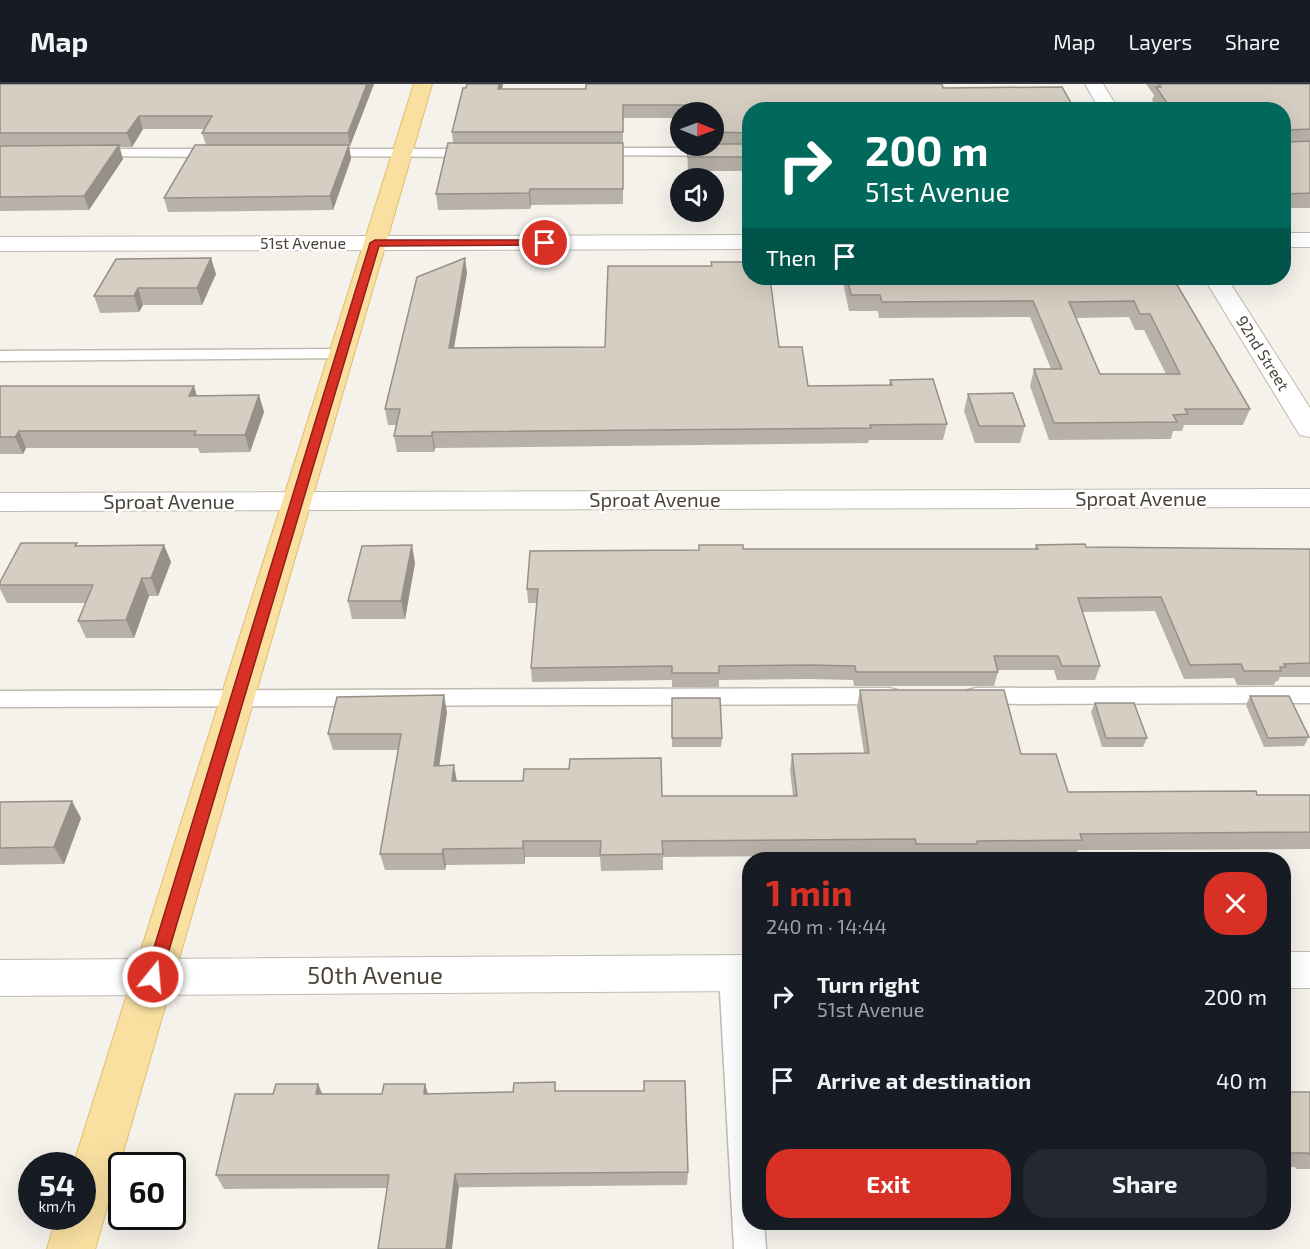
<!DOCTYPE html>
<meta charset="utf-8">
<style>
:root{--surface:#171b24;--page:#242831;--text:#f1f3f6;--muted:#9ea1a6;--line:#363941;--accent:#d93025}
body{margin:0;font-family:"Exo 2",sans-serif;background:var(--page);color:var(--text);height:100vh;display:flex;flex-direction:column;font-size:22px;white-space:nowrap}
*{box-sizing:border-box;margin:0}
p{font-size:20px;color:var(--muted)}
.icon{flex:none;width:33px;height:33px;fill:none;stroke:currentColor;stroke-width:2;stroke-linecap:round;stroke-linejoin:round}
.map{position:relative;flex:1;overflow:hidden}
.panel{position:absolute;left:742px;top:768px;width:549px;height:378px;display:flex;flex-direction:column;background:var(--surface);border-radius:24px;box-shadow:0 6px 24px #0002}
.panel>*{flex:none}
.top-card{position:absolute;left:742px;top:18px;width:549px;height:183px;border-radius:24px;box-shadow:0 6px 24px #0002;background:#00695c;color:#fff;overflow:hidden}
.needle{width:39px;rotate:91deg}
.buttons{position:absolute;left:670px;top:18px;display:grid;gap:12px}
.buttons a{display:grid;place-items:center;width:54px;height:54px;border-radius:50%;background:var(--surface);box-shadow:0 6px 24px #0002;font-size:30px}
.speed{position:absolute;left:18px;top:1068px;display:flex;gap:12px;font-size:30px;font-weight:700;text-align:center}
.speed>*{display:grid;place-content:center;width:78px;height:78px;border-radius:50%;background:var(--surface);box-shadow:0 6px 24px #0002;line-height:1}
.speed small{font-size:15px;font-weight:400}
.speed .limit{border:3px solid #111;border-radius:9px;background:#fff;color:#111}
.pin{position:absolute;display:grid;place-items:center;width:51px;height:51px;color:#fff;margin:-26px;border:3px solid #fff;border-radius:50%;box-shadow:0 2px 6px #0007}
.me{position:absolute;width:66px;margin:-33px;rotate:17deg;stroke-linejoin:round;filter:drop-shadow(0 0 4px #0008)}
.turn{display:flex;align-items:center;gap:21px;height:126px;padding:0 24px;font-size:27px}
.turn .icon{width:78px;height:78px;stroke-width:2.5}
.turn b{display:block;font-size:42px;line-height:51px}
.then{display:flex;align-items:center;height:57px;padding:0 24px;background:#0003;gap:12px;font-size:22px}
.round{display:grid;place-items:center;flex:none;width:63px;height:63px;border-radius:24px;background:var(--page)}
.head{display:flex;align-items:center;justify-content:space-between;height:102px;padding:0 24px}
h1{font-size:36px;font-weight:700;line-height:45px;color:var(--accent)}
.action{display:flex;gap:12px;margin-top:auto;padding:12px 24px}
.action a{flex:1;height:69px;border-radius:24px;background:var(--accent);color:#fff;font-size:24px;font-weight:700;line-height:69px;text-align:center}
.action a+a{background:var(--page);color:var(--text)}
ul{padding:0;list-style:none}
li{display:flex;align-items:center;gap:18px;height:84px;padding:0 24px}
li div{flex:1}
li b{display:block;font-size:22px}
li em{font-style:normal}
header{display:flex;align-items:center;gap:36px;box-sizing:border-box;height:84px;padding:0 30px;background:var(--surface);border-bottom:2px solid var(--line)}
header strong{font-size:28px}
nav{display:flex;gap:33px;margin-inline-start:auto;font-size:21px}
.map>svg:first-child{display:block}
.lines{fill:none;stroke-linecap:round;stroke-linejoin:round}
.service-casing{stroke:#c1baaf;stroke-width:3}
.minor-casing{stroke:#c1baaf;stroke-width:2}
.primary-casing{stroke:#dfbe70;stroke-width:2}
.service{fill:#fff;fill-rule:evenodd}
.minor{fill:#fff;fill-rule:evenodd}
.primary{fill:#f9e0a1;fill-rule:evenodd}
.wall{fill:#b8b1a7;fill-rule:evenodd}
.shaded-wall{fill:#969088}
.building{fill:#d6cec2;stroke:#969088;stroke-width:1.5;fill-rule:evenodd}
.route{fill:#d93025;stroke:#8d1f18;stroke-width:1.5}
.labels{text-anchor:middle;stroke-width:5;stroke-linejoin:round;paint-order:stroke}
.far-street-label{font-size:16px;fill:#4a433a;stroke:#fff}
.street-label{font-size:20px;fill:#4a433a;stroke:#fff}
.near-street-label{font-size:24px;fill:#4a433a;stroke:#fff}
</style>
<header>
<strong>Map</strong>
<nav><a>Map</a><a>Layers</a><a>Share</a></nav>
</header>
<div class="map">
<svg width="1310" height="1165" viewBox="0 0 1310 1165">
<rect width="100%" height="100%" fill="#f5f2ec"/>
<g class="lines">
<defs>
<g id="service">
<polygon points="593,64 750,64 750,72 588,71 586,68"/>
<polygon points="92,65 221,65 228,69 221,73 87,72 85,69"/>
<polygon points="320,65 476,65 483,69 476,73 315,72 313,69 315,66"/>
<polygon points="341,265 347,266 350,270 347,274 0,277 0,267"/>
<polygon points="1310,603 1310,619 976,620 968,618 964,612 968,606 976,604"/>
<polygon points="889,604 897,606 901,612 897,618 889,620 0,623 0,607"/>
<polygon points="733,877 743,880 747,889 750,933 750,1138 764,1138 766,1165 734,1165 719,889 723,880"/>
</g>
<g id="minor">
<polygon points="1085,0 1103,0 1119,26 1100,26"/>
<rect x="1284" y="149" width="26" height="14"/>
<polygon points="750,151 750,165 0,167 0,153"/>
<polygon points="1204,194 1227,194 1310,324 1310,353 1300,351 1296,345"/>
<polygon points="1310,405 1310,423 0,427 0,409"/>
<rect x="1284" y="868" width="26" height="36"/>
<polygon points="750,871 750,907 0,912 0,876"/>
</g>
<polygon id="primary" points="414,0 432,0 95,1165 47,1165 57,1132 82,1132 82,1082 73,1082"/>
</defs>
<use href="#service" class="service-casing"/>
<use href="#minor" class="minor-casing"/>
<use href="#primary" class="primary-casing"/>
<use href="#service" class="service"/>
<use href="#minor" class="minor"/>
<use href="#primary" class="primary"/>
</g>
<g class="wall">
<polygon points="0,0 374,0 350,62 349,62 351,75 333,126 168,128 164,114 206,61 202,49 204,45 143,45 132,63 119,63 123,75 89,126 0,127"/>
<polygon points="467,0 503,0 502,5 750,26 750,87 688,87 687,62 714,62 714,28 681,28 681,34 623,34 623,120 531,121 530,125 438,126 436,110 453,59 452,48"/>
<polygon points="1146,0 1310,0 1310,124 1284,124 1284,26 1158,26 1152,16 1154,11"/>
<polygon points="467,189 454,264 779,263 808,302 889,301 890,296 947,340 943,356 869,356 868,359 435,364 434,368 397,368 394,352 397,341 388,341 385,325"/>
<polygon points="216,190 202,221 143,221 139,228 100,229 94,212"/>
<path d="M842,194h331l77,131 -7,16h-59l-2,6h-9l-2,8 -122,1 -19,-54 4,-17h17l-21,-52 -151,1 -1,-7h-29zM1129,233l6,13h9l22,44h-66l-24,-56z"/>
<polygon points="0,302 197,312 259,311 264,328 250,368 200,369 198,364 26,364 23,370 0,370"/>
<polygon points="968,310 1025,342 1020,359 975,359 964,327"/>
<polygon points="164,461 171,478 158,512 149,512 134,554 86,554 78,537 86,519 7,519 0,505 0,498 78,462"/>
<polygon points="1036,461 1086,463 1310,465 1310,593 1280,593 1278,597 1276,597 1274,601 1237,601 1234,594 1184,595 1155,527 1082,528 1100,582 1095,596 1057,596 1054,586 998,586 998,588 994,602 854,602 853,596 809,595 719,596 719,603 672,603 672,596 532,598 531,584 537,519 528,519 527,505 699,466 743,465 1035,465"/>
<polygon points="415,479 405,535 352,535 348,517"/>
<polygon points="860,606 1021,670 1068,708 1257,711 1310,711 1310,765 1078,766 1076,772 973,773 973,776 912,776 911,771 663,773 663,786 601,787 600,773 525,773 525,780 446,781 445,786 385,786 380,770 398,666 333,666 328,650 447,628 439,681 457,697 662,712 793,712 790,686 792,670 864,669 857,623"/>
<polygon points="1250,612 1309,653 1304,662 1264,663 1246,621"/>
<polygon points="672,614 722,654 721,663 672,663"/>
<polygon points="1095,619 1147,654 1143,663 1102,663 1091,628"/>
<polygon points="0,718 81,734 64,780 0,781"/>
<polygon points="555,998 556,1007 688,1088 687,1101 387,1104 224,1105 216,1091 273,1010 318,1000 322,1010 382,1010 425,1000 428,1010 513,1008"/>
<polygon points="1284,1008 1310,1008 1310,1085 1296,1085 1295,1083 1284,1083"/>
</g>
<g class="shaded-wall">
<polygon points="367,0 374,0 350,62 348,49"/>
<polygon points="499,0 503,0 499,19 498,5"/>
<polygon points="139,32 143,45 132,63 127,49"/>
<polygon points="119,61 123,75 89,126 84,112"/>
<polygon points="349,61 351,75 333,126 330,112"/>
<polygon points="530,105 531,121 530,125 529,109"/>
<polygon points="211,174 216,190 202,221 197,204"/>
<polygon points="465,174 467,189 451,280 449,264"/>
<polygon points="138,204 143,221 139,228 134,212"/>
<polygon points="194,302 199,319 189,312"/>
<polygon points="259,311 264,328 250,368 245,351"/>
<polygon points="19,347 26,364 23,370 15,353"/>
<polygon points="432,348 435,364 434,368 432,352"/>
<polygon points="164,461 171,478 158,512 151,494"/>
<polygon points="412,461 415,479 405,535 401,517"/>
<polygon points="142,494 149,512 134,554 126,536"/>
<polygon points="444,611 447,628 437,698 434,682"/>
<polygon points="454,681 457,698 452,697"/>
<polygon points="72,717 81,734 64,780 54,763"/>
<polygon points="523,757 525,773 525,780 523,764"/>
<polygon points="443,765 446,781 445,786 442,770"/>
<polygon points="318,1000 324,1014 316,1010"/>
<polygon points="425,1000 429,1014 424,1010"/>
<polygon points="455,1090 459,1103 452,1165 446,1165"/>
</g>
<g class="building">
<polygon points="0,0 367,0 348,49 202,49 212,32 139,32 127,49 0,49"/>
<polygon points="467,0 499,0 498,5 586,5 586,0 942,0 943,4 1062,3 1075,26 750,26 750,49 714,48 714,28 686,28 686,21 623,21 623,48 452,48 463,4 466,4"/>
<polygon points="1159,0 1310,0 1310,45 1287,46 1287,56 1289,58 1310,57 1310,109 1284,110 1284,26 1172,26 1156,3 1161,3"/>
<polygon points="448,59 623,59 623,105 530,105 529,109 436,110"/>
<polygon points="714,60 750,60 750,73 688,73 687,62 714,62"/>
<polygon points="119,61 84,112 0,113 0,62"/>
<polygon points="195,61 349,61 330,112 164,114"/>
<polygon points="211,174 197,204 138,204 134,212 94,212 116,175"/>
<polygon points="465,174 449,264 605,263 608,182 712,182 711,178 750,178 750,194 770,194 779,263 802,263 808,302 892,301 890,296 933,295 947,340 870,341 871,344 432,348 432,352 394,352 400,325 385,325 417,193"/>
<path d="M847,194h326l77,131h-65l3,5 -15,1 4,7 -123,1 -20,-54h28l-29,-68 -151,1 -2,-7h-29zM1134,217l6,13h10l30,60h-80l-31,-72z"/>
<polygon points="0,302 194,302 189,312 259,311 245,351 194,351 196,347 19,347 15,353 0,353"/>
<polygon points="1013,309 1025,342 979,342 968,310"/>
<polygon points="21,459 77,459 75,462 164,461 151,494 142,494 126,536 78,537 93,501 0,501 0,498"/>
<polygon points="1085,460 1086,463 1310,465 1310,579 1284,580 1286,583 1280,583 1281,587 1244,587 1241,580 1190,581 1161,513 1078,514 1100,582 1062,582 1058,572 994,572 998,588 856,588 855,582 811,581 719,582 719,589 672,589 672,582 531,584 538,505 527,505 530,467 699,466 699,461 743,461 743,465 1038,465 1036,461"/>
<polygon points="412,461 401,517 348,517 362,462"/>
<polygon points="860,606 1004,606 1021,670 1056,670 1068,708 1256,707 1257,711 1310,711 1310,748 1080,750 1082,756 977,757 977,760 916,760 915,755 662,757 663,770 600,771 601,757 523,757 523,764 443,765 442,770 380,770 401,650 328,650 337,613 444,611 434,682 454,681 452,697 523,697 524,685 569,685 570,675 661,674 662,712 797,712 792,670 869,669"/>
<polygon points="1250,612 1289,612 1309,653 1268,654"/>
<polygon points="672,614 720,614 722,654 672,654"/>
<polygon points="1095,619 1134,619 1147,654 1106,654"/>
<polygon points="72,717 54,763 0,764 0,718"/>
<polygon points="644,997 685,997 688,1088 455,1090 446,1165 378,1165 389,1091 216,1091 235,1010 273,1010 276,1000 318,1000 316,1010 382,1010 384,1000 425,1000 424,1010 513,1008 514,999 555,998 555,1007 644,1007"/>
<polygon points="1284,1008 1310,1008 1310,1071 1308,1069 1284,1069"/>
</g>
<polygon class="route" points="375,156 545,156 549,159 545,161 379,162 161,893 159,898 153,901 147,898 145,893 370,159"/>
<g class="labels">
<g class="far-street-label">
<text x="303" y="165">51st Avenue</text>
<text transform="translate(1263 269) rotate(58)" y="6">92nd Street</text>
</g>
<g class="street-label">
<text x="1141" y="422">Sproat Avenue</text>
<text x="655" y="423">Sproat Avenue</text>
<text x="169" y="425">Sproat Avenue</text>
</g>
<g class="near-street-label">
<text x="375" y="900">50th Avenue</text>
</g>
</g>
</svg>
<div class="buttons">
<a><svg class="needle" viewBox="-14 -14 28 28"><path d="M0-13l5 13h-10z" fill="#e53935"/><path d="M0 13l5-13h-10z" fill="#9ea1a6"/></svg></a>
<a><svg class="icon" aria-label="sound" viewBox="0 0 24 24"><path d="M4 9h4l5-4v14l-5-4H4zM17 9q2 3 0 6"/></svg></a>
</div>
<div class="speed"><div>54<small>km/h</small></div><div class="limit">60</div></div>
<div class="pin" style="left:545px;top:159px;background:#d93025"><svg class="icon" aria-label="arrive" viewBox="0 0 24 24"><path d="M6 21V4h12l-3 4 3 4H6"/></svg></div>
<svg class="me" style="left:153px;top:893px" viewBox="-20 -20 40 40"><circle r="17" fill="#d93025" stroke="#fff" stroke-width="3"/><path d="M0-11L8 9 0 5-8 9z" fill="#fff"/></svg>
<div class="top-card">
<div class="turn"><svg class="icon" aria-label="right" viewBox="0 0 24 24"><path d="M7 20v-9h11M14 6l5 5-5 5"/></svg><div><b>200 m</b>51st Avenue</div></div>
<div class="then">Then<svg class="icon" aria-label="arrive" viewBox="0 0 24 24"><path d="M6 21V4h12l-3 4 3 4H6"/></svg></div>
</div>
<section class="panel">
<div class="head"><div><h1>1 min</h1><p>240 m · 14:44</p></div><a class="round" style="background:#d93025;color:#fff"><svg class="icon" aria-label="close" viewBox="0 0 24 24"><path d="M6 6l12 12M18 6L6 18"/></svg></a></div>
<ul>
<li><svg class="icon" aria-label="right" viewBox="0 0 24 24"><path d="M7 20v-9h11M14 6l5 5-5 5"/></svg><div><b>Turn right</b><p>51st Avenue</p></div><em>200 m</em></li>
<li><svg class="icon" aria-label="arrive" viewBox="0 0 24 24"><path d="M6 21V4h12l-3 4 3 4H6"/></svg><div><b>Arrive at destination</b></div><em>40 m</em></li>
</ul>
<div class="action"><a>Exit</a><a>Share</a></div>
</section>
</div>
